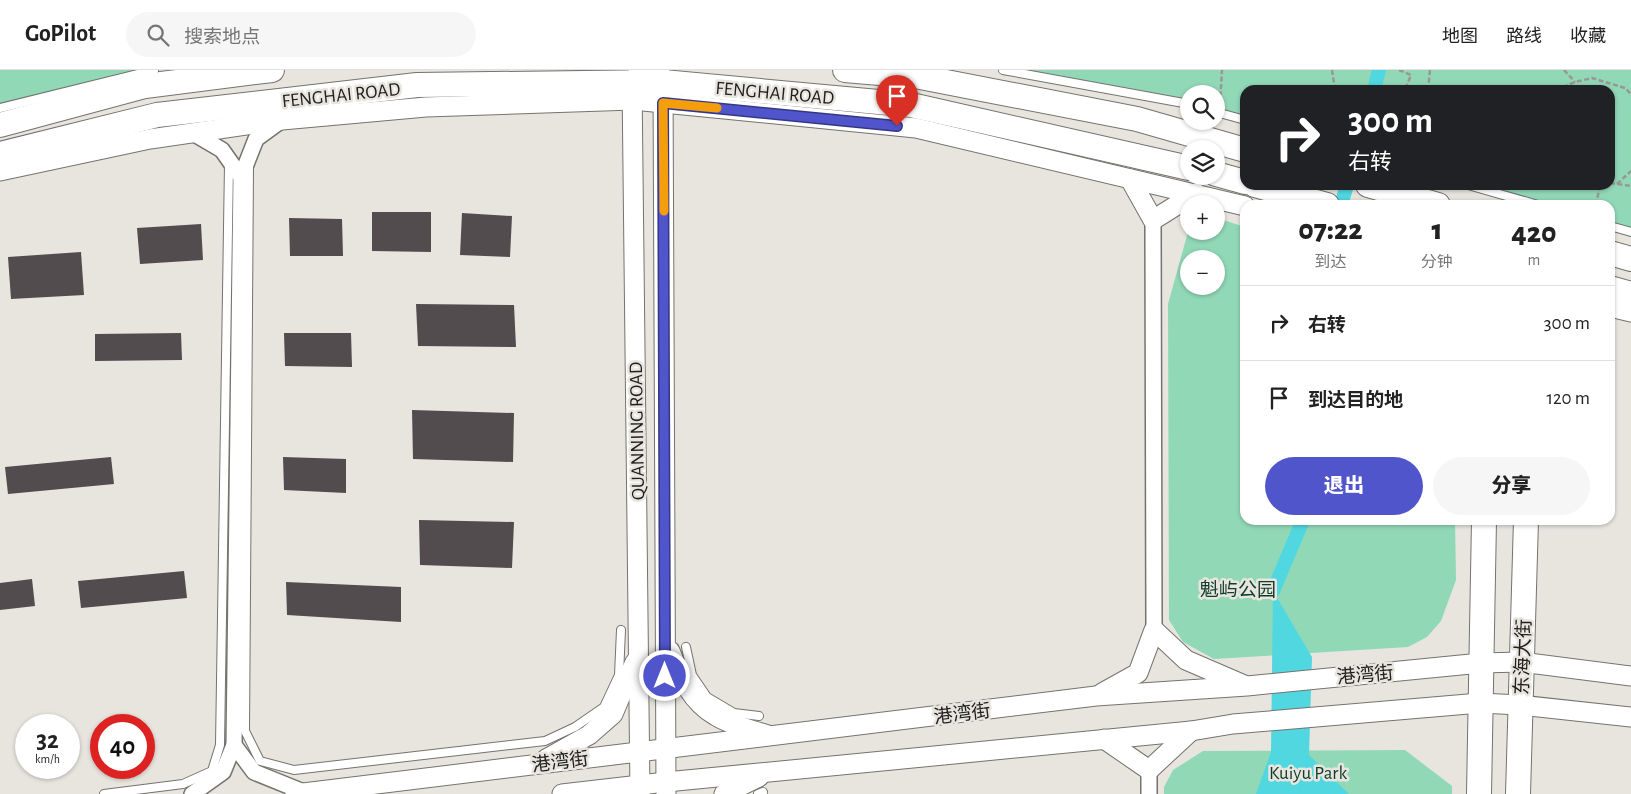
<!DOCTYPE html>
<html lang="zh">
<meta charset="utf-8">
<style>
:root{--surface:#fff;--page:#f6f6f6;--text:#222;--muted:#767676;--line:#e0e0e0;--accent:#5155cb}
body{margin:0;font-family:"Alegreya Sans","Noto Sans SC",sans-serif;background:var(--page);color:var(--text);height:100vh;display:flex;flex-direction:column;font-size:19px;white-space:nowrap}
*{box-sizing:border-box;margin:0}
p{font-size:16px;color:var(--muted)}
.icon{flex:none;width:28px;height:28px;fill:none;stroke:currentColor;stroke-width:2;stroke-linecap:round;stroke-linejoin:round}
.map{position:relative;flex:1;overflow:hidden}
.side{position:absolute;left:1240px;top:130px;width:375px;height:325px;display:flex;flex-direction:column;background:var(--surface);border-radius:15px;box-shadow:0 1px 4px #0004}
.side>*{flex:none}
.guide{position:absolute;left:1240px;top:15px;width:375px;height:105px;border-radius:15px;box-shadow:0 1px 4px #0004;background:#202124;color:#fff;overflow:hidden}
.controls{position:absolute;left:1180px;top:15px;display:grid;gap:10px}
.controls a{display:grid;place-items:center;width:45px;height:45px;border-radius:50%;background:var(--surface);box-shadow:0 1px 4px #0004;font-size:25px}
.speed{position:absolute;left:15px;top:644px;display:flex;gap:10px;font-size:25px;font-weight:700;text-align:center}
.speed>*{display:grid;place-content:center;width:65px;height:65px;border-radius:50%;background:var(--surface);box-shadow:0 1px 4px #0004;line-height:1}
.speed small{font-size:12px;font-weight:400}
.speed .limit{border:8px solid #d22;background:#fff;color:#111}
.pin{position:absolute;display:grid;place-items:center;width:42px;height:42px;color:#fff;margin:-51px -21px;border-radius:50% 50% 50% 0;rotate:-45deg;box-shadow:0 0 5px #0007}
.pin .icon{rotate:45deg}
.me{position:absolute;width:55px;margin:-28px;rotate:0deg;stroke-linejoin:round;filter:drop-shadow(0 0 4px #0008)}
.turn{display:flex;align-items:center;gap:18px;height:105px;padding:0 25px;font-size:22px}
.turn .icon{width:65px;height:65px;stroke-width:2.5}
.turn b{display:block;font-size:35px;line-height:42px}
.eta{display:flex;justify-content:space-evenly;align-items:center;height:85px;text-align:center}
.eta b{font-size:30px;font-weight:800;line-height:35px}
.primary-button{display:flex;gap:10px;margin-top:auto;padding:10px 25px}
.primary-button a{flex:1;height:58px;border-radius:30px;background:var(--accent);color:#fff;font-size:20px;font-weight:800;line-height:58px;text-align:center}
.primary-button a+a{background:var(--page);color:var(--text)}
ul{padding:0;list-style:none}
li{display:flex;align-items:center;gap:15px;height:75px;padding:0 25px;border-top:1px solid var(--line)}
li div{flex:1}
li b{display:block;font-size:19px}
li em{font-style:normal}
header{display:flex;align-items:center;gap:30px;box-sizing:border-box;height:70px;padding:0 25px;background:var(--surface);border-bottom:1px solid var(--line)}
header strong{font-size:24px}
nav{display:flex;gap:28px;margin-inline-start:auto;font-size:18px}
.search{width:350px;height:45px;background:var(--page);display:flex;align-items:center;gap:12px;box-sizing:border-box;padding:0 18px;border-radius:28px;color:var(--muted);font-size:19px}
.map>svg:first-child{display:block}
.green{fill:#91d8b7;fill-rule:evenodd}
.water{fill:#50d7e0}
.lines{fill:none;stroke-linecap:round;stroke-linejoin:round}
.canal{stroke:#50d7e0;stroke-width:14}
.building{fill:#524c4e}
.service-casing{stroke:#75736d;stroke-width:10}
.minor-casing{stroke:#75736d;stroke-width:18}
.tertiary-casing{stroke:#75736d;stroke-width:21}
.primary-casing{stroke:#75736d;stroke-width:26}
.path{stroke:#989792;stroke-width:2.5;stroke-dasharray:5 2.5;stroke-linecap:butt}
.service{stroke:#fff;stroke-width:8}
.minor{stroke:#fff;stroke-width:15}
.tertiary{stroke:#fff;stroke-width:19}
.primary{stroke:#fff;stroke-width:24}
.route-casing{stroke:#353784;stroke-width:12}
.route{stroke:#5155cb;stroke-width:9}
.slow{stroke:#f59e0b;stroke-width:9}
.labels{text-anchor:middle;stroke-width:5;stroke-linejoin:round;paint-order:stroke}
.street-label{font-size:19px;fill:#21201e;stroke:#e7e5de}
.park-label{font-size:19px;fill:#0f3c2b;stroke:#e7e5de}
</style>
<header>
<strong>GoPilot</strong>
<div class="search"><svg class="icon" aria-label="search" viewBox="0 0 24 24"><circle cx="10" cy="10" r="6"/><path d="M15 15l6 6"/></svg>搜索地点</div>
<nav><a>地图</a><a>路线</a><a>收藏</a></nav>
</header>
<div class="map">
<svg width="1631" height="724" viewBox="0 0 1631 724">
<rect width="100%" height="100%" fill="#e7e5de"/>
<g class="green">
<polygon points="0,0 154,0 0,38"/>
<polygon points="1003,0 1631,0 1631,162 1610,156 1610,135 1538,135 1468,115 1610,115 1610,20 1245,20 1245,50 1216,42 1216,24 1189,24 1189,34"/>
<path d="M1220,149l25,8v293h210l1,60 -15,41 -14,16 -19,10 -194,12 -31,-17 -14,-22 -1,-316 20,-72 28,-1v-10zM1189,189h27v27h-27z"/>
<polygon points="1405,680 1452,716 1452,724 1164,724 1164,717 1173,700 1203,681"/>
</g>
<polygon class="water" points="1273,521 1312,587 1309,685 1349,724 1256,724 1271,682"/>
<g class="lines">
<g class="canal">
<polyline points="1374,20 1379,0"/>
<polyline points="1341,135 1347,115"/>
<polyline points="1273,521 1303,450"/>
</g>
</g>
<g class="building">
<polygon points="372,142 431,142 431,182 372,181"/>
<polygon points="462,143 512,146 510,187 460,185"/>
<polygon points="289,148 342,149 343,186 290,186"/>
<polygon points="201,154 203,190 140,194 137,158"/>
<polygon points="81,182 84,225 11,229 8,187"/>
<polygon points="416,234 514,235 516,277 418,276"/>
<polygon points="181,263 182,290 95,291 95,264"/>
<polygon points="284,263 351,263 352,297 285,296"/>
<polygon points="412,340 514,343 513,392 413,389"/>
<polygon points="111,387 114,414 8,424 5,397"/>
<polygon points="283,387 346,389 346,423 284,420"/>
<polygon points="419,450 514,452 512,498 420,495"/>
<polygon points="184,501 187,528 81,538 78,511"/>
<polygon points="32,509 35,536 0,540 0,513"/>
<polygon points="286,512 401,517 401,552 287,545"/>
</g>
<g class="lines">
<defs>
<g id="service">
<polyline points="1003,0 1189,34"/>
<polyline points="0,38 154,0"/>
<polyline points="1216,42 1245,50"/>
<polyline points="249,98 245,661 260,691 294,700 545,671 575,657 604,637 619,605 621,560"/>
<polyline points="1468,115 1538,135"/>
<polyline points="1610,156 1631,162"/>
<polyline points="686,577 692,605 707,627 734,643 759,646"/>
<polyline points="104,724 183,714 212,701 220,675 229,94"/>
<polyline points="758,724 763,722"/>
</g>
<g id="minor">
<polyline points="193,63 222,80 241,107 256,69 282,50"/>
<polyline points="1153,150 1154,560"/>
<polyline points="234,675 241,107"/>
<polyline points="192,724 223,702 234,675 254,702 306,723"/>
<polyline points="1149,724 1149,700"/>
</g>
<g id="tertiary">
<polyline points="659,0 663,12 666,723"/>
<polyline points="0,101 150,69 282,50 426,37 633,30 916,58 1245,136"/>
<polyline points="1130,109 1153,150 1196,123"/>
<polyline points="1610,237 1631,242"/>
<path d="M670,581c10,25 21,51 46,65 14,9 36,14 52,19"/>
<polyline points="1102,623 1138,603 1154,560 1186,590 1244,615"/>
<polyline points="1104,669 1149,700 1191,661"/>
<polyline points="546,689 589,665 613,644 635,592"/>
<polyline points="295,724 1096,626 1247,616 1481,593 1521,592 1631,606"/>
<polyline points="562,724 666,712 1191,661 1233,654 1480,633 1520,635 1631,647"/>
<polyline points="640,724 632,12 641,0"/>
<polyline points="724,724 759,707"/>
</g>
<g id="primary">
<polyline points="845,0 915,6 1137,49 1245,80"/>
<polyline points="0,55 145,16 272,0"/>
<polyline points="0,84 157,45 417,15 663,12 911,35 1189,98"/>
<polyline points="1216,104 1245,112"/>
<polyline points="1255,115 1327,135"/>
<polyline points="1368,115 1438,135"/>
<polyline points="1610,183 1631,189"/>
<polyline points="1610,218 1631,224"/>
<polyline points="1479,724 1484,450"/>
<polyline points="1518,724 1526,450"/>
</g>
</defs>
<use href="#service" class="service-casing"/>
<use href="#minor" class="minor-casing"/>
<use href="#tertiary" class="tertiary-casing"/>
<use href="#primary" class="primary-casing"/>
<g class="path">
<polyline points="1332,0 1335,20"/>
<polyline points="1399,0 1411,5 1405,20"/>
<polyline points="1564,0 1575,12"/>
<polyline points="1428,20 1430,0"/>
<polyline points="1556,20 1575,12 1592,8 1625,18 1631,24"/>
<polyline points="1220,34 1222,0"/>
<polyline points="1610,113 1631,116"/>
<polyline points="1617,114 1631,101"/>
<polyline points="1596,135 1600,115"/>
</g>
<use href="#service" class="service"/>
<use href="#minor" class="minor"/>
<use href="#tertiary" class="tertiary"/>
<use href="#primary" class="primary"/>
</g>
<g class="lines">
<defs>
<polyline id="route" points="665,606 663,33 897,56"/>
</defs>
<use href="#route" class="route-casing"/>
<use href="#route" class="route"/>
<polyline class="slow" points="664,141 663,33 717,38"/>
</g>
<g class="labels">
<g class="street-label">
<text transform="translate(775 22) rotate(5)" y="7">FENGHAI ROAD</text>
<text transform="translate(341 24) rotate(-6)" y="7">FENGHAI ROAD</text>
<text transform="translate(636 361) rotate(-91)" y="7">QUANNING ROAD</text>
<text transform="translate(1522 587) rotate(-88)" y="7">东海大街</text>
<text transform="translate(1365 604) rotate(-5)" y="7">港湾街</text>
<text transform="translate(962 643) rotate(-7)" y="7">港湾街</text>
<text transform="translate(560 691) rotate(-7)" y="7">港湾街</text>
</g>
<g class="park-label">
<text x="1238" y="526">魁屿公园</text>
<text x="1308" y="709">Kuiyu Park</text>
</g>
</g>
</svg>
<div class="controls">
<a><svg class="icon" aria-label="search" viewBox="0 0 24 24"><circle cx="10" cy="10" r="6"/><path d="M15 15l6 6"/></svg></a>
<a><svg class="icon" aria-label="layers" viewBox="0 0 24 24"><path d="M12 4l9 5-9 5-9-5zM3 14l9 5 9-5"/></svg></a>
<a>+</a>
<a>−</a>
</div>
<div class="speed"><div>32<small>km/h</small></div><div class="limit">40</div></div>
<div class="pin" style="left:897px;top:56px;background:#d93025"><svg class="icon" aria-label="arrive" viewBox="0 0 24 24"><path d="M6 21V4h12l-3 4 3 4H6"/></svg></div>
<svg class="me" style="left:665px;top:606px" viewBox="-20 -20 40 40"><circle r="17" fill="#5155cb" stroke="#fff" stroke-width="3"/><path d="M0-11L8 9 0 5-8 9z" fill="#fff"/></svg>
<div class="guide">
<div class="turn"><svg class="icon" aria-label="right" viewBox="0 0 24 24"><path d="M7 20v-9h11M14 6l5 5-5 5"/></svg><div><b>300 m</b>右转</div></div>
</div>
<section class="side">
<div class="eta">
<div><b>07:22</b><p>到达</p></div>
<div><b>1</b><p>分钟</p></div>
<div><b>420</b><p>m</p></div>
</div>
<ul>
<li><svg class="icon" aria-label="right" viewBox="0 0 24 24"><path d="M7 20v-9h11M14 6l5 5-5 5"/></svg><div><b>右转</b></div><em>300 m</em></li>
<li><svg class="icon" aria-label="arrive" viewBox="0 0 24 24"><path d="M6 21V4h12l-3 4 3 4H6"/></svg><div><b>到达目的地</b></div><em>120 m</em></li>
</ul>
<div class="primary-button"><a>退出</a><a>分享</a></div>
</section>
</div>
